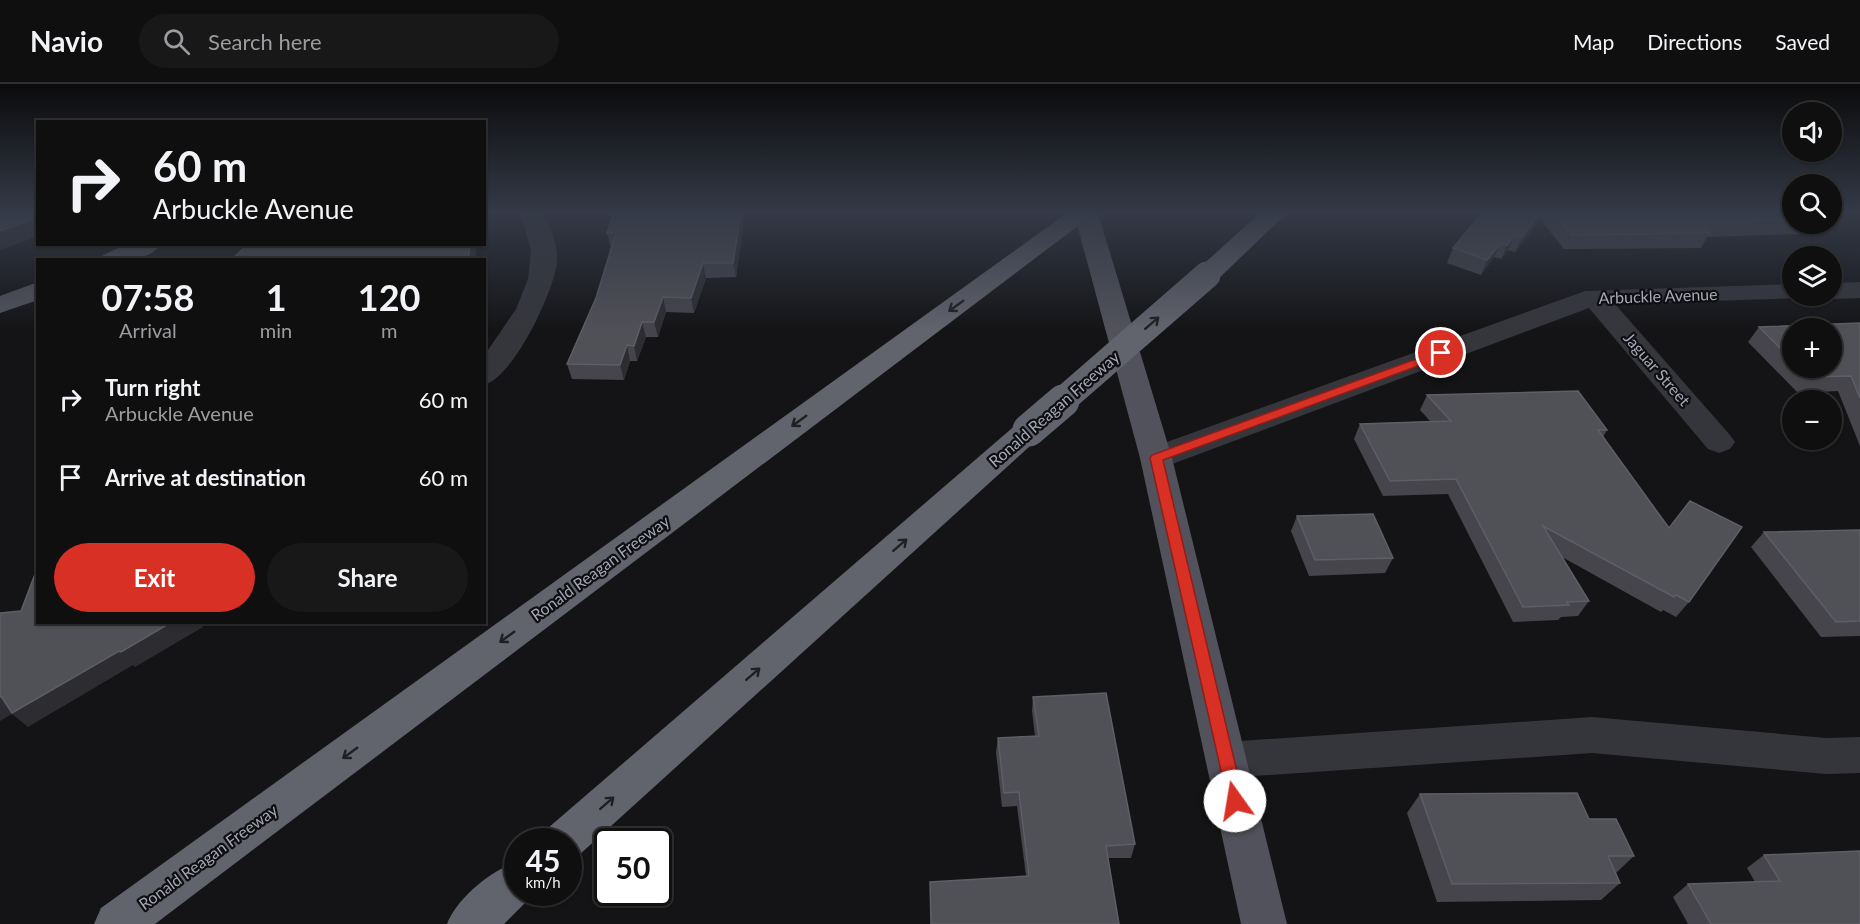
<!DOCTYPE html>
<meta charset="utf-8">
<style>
:root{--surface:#0f0f10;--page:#181819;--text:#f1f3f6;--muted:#9b9c9f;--line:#2f2f30;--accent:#d93025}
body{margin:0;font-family:Lato,sans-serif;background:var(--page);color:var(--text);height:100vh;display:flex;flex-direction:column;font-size:22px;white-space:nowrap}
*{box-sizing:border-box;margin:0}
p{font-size:20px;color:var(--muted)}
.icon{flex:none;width:33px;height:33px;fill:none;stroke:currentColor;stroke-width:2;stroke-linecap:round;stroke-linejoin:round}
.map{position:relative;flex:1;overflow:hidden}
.side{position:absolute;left:36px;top:174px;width:450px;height:366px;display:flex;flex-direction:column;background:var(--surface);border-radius:0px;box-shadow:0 2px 4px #0004,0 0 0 2px var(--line)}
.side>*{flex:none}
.guide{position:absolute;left:36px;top:36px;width:450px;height:126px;border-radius:0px;box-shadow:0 2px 4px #0004,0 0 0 2px var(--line);background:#0f0f10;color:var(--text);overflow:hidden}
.buttons{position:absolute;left:1782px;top:18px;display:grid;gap:12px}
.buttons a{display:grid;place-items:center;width:60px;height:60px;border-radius:50%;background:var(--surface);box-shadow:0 2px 4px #0004,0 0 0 2px var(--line);font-size:30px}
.speed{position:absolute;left:504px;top:744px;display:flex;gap:12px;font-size:30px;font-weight:700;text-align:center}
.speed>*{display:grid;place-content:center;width:78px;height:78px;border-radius:50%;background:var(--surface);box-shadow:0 2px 4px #0004,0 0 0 2px var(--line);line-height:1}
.speed small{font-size:15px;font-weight:400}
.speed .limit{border:3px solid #111;border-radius:9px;background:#fff;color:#111}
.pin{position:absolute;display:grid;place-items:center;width:51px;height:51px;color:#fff;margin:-26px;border:3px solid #fff;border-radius:50%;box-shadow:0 2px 6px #0007}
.me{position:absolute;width:66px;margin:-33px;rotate:347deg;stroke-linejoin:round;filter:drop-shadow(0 0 4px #0008)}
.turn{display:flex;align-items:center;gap:21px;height:126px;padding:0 18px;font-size:27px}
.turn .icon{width:78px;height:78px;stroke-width:2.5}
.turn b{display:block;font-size:42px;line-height:51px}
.eta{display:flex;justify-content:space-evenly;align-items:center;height:102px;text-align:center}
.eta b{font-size:36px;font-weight:700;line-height:42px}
.cta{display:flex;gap:12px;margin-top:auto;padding:12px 18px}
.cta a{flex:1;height:69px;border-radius:36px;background:var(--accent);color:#fff;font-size:24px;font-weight:700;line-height:69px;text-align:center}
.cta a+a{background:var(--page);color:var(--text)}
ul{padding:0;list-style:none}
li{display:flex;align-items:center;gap:18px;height:78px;padding:0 18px}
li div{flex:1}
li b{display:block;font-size:22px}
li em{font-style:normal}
header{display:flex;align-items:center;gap:36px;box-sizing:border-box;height:84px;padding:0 30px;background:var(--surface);border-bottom:2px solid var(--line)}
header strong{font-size:28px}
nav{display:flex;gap:33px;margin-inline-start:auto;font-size:21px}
.search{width:420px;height:54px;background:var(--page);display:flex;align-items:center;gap:15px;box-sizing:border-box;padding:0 21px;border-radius:33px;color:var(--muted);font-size:22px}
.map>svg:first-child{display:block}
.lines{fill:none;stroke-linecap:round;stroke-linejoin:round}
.minor{fill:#35363b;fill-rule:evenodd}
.major{fill:#51525b;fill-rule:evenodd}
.highway{fill:#61636d;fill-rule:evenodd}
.highway-bridge-far1{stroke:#61636d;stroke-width:27}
.highway-bridge{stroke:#61636d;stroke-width:33}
.wall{fill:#45454b;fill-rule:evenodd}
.shaded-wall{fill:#2d2d31}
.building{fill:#505057;stroke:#5d5e66;stroke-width:1.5}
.oneway{stroke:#1f2023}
.route{fill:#d93025;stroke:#8d1f18;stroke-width:1.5}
.labels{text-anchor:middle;stroke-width:4.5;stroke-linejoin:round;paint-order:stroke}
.street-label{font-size:16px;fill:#a5a9b7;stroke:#0f0f11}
</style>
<header>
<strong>Navio</strong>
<div class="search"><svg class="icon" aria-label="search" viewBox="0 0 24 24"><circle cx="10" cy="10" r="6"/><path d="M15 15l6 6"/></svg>Search here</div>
<nav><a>Map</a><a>Directions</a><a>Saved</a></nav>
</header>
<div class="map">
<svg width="1860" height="840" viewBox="0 0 1860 840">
<rect width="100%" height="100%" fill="#141416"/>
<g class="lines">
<g class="minor">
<path d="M521,129h24c6,16 13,33 12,49 -3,30 -44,116 -73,123v-29l32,-47 12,-30 3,-28z"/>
<polygon points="1860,198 1860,214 1832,215 1822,212 1832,212 1832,199"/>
<polygon points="1792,200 1792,212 1803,212 1801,214 1615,220 1730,351 1735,358 1730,365 1719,369 1708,365 1589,224 1167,382 1156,385 1145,382 1140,374 1145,366 1585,207"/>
<polygon points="1592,633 1826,654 1860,653 1860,689 1826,690 1592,669 1226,694 1212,689 1206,676 1212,663 1226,658"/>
</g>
<g class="major">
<polygon points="1074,129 1098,129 1172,374 1287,840 1241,840 1140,374"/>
<path d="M127,160h34c-13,19 -42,16 -61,16l3,-5z"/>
<polygon points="38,198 38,216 0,229 0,212"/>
</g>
<g class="highway">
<polygon points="1067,129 1095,129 155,840 94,840 101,824"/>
<polygon points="1260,129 1287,129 1216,197 1207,199 1198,197 1194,191 1198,185"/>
<polygon points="1029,336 1040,339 1044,346 1040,353 578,772 568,776 568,758 542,758 548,744 1018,339"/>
<path d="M518,777v31h18l-32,32h-57c11,-27 44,-53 71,-63z"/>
</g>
<polyline class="highway-bridge-far1" points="1061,318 1207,191"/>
<polyline class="highway-bridge" points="1029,346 1063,317"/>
</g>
<g class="wall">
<polygon points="745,129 736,193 706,194 694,229 666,228 658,253 646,253 637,277 630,277 624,296 572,295 567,280 596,214 611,163 607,149"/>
<polygon points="1482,129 1792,129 1792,140 1832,140 1832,130 1837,134 1826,149 1707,153 1701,164 1564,165 1540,135 1515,168 1508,166 1501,175 1494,173 1481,191 1447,179 1453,164"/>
<path d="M1860,239v123l-22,-55 -40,2 -50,-51 11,-15zM1792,244l40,40h-40z"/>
<polygon points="1427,311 1607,346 1603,353 1689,518 1676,533 1663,526 1661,528 1562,473 1589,517 1578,532 1561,533 1558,536 1513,538 1448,410 1383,412 1354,355 1360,340 1430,337 1420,326"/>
<polygon points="1297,432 1393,474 1385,489 1309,492 1291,447"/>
<polygon points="1860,446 1860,552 1821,553 1751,463 1764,448"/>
<polygon points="1033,613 1135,760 1131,774 1108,774 1119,840 1026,792 1017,722 1002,723 996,668 998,654 1035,652 1032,627"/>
<polygon points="1420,710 1589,735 1634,772 1616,789 1620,799 1601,816 1437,818 1407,729"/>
<polygon points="1764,771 1860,840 1688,840 1673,813 1688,800 1755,798 1747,784"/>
</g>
<g class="shaded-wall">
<polygon points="741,129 745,129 736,193 733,179"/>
<polygon points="1540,129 1542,129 1540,135 1515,168 1522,153"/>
<polygon points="38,133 38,152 0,166 0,147"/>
<polygon points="1515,151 1508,166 1501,175 1507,161"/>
<polygon points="1501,159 1494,173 1481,191 1487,176"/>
<polygon points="470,160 477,160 475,176 468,176"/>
<polygon points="703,179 706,194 694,229 691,214"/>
<polygon points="663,213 666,228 658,253 654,238"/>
<polygon points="642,238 646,253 637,277 634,262"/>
<polygon points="627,261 630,277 624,296 620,281"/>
<polygon points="172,538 199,538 203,543 135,583 133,581 28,643 12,630 0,637 0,613 119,567"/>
</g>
<g class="building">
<polygon points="0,129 38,129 38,133 0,147"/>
<polygon points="614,129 741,129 733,179 703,179 691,214 663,213 654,238 642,238 634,262 627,261 620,281 567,280 596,214 616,149 607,149"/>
<polygon points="1482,129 1540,129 1522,153 1515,151 1507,161 1501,159 1487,176 1453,164"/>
<polygon points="1553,129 1792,129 1792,136 1700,139 1710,149 1572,151"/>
<polygon points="1832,130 1837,134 1832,134"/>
<polygon points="248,160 470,160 468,176 231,176"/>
<polygon points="1860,239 1860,314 1851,292 1810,293 1800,284 1832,284 1832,244 1792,244 1792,276 1759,243"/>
<polygon points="1578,307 1607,346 1598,346 1669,444 1690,417 1742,443 1689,518 1676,511 1674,513 1543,442 1589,517 1567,518 1569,521 1523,523 1456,395 1390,397 1360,340 1451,337 1427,311"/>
<polygon points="1373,430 1393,474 1315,476 1297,432"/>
<polygon points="1860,446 1860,537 1836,538 1764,448"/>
<polygon points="35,490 38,490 38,538 172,538 121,568 119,567 12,629 1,612 0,613 0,529 21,527"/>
<polygon points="1106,609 1135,760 1106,762 1119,840 931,840 930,798 1029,792 1019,708 1004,709 998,654 1039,652 1033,613"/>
<polygon points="1577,709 1589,735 1616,735 1634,772 1608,772 1620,799 1452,800 1420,710"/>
<polygon points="1860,767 1860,840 1711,840 1688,800 1780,797 1764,771"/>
</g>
<defs><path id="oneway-shaft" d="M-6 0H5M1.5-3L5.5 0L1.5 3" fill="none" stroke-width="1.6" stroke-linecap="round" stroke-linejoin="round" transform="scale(1.5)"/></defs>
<g class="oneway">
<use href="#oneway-shaft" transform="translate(956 222) rotate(144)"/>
<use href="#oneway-shaft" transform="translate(1152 239) rotate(-41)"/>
<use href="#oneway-shaft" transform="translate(799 337) rotate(144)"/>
<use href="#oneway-shaft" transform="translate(900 461) rotate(-41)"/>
<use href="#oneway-shaft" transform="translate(507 553) rotate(144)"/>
<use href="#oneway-shaft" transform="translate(753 590) rotate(-41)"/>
<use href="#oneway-shaft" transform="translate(350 669) rotate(144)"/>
<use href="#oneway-shaft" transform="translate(607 719) rotate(-41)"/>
</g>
<linearGradient id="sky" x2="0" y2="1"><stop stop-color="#0b0b0c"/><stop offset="0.52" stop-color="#343a47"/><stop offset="1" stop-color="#343a47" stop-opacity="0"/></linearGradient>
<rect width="1860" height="247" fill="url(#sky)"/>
<polygon class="route" points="1441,266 1445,267 1445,272 1163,376 1244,717 1241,722 1235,725 1229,722 1150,374 1152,371"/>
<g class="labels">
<g class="street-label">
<text transform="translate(1658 212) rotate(-2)" y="6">Arbuckle Avenue</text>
<text transform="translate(1657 285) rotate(49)" y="6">Jaguar Street</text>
<text transform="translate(1054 325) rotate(-41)" y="6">Ronald Reagan Freeway</text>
<text transform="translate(600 484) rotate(-36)" y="6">Ronald Reagan Freeway</text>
<text transform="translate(208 773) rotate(-36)" y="6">Ronald Reagan Freeway</text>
</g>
</g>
</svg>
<div class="buttons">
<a><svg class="icon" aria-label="sound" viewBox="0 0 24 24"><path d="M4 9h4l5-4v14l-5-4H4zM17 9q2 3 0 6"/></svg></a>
<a><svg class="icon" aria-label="search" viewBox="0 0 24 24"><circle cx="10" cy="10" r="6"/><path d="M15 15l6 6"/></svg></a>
<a><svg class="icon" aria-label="layers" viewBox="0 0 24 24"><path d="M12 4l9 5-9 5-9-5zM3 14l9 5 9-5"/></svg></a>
<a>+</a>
<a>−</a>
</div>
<div class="speed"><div>45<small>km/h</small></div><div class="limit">50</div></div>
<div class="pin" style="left:1441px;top:269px;background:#d93025"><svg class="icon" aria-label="arrive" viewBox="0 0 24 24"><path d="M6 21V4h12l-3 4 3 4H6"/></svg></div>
<svg class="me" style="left:1235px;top:717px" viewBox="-20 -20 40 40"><circle r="19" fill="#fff"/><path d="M0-13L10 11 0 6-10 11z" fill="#d93025"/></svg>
<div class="guide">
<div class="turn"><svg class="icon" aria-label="right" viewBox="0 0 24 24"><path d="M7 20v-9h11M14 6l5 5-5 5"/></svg><div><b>60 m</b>Arbuckle Avenue</div></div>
</div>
<section class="side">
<div class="eta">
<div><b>07:58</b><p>Arrival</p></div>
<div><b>1</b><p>min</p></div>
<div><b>120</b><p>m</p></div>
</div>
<ul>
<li><svg class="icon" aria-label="right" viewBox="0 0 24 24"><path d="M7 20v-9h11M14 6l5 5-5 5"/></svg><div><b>Turn right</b><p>Arbuckle Avenue</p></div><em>60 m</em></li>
<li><svg class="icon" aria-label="arrive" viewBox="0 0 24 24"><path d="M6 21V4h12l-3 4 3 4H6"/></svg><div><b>Arrive at destination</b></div><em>60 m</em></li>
</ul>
<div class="cta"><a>Exit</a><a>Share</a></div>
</section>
</div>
